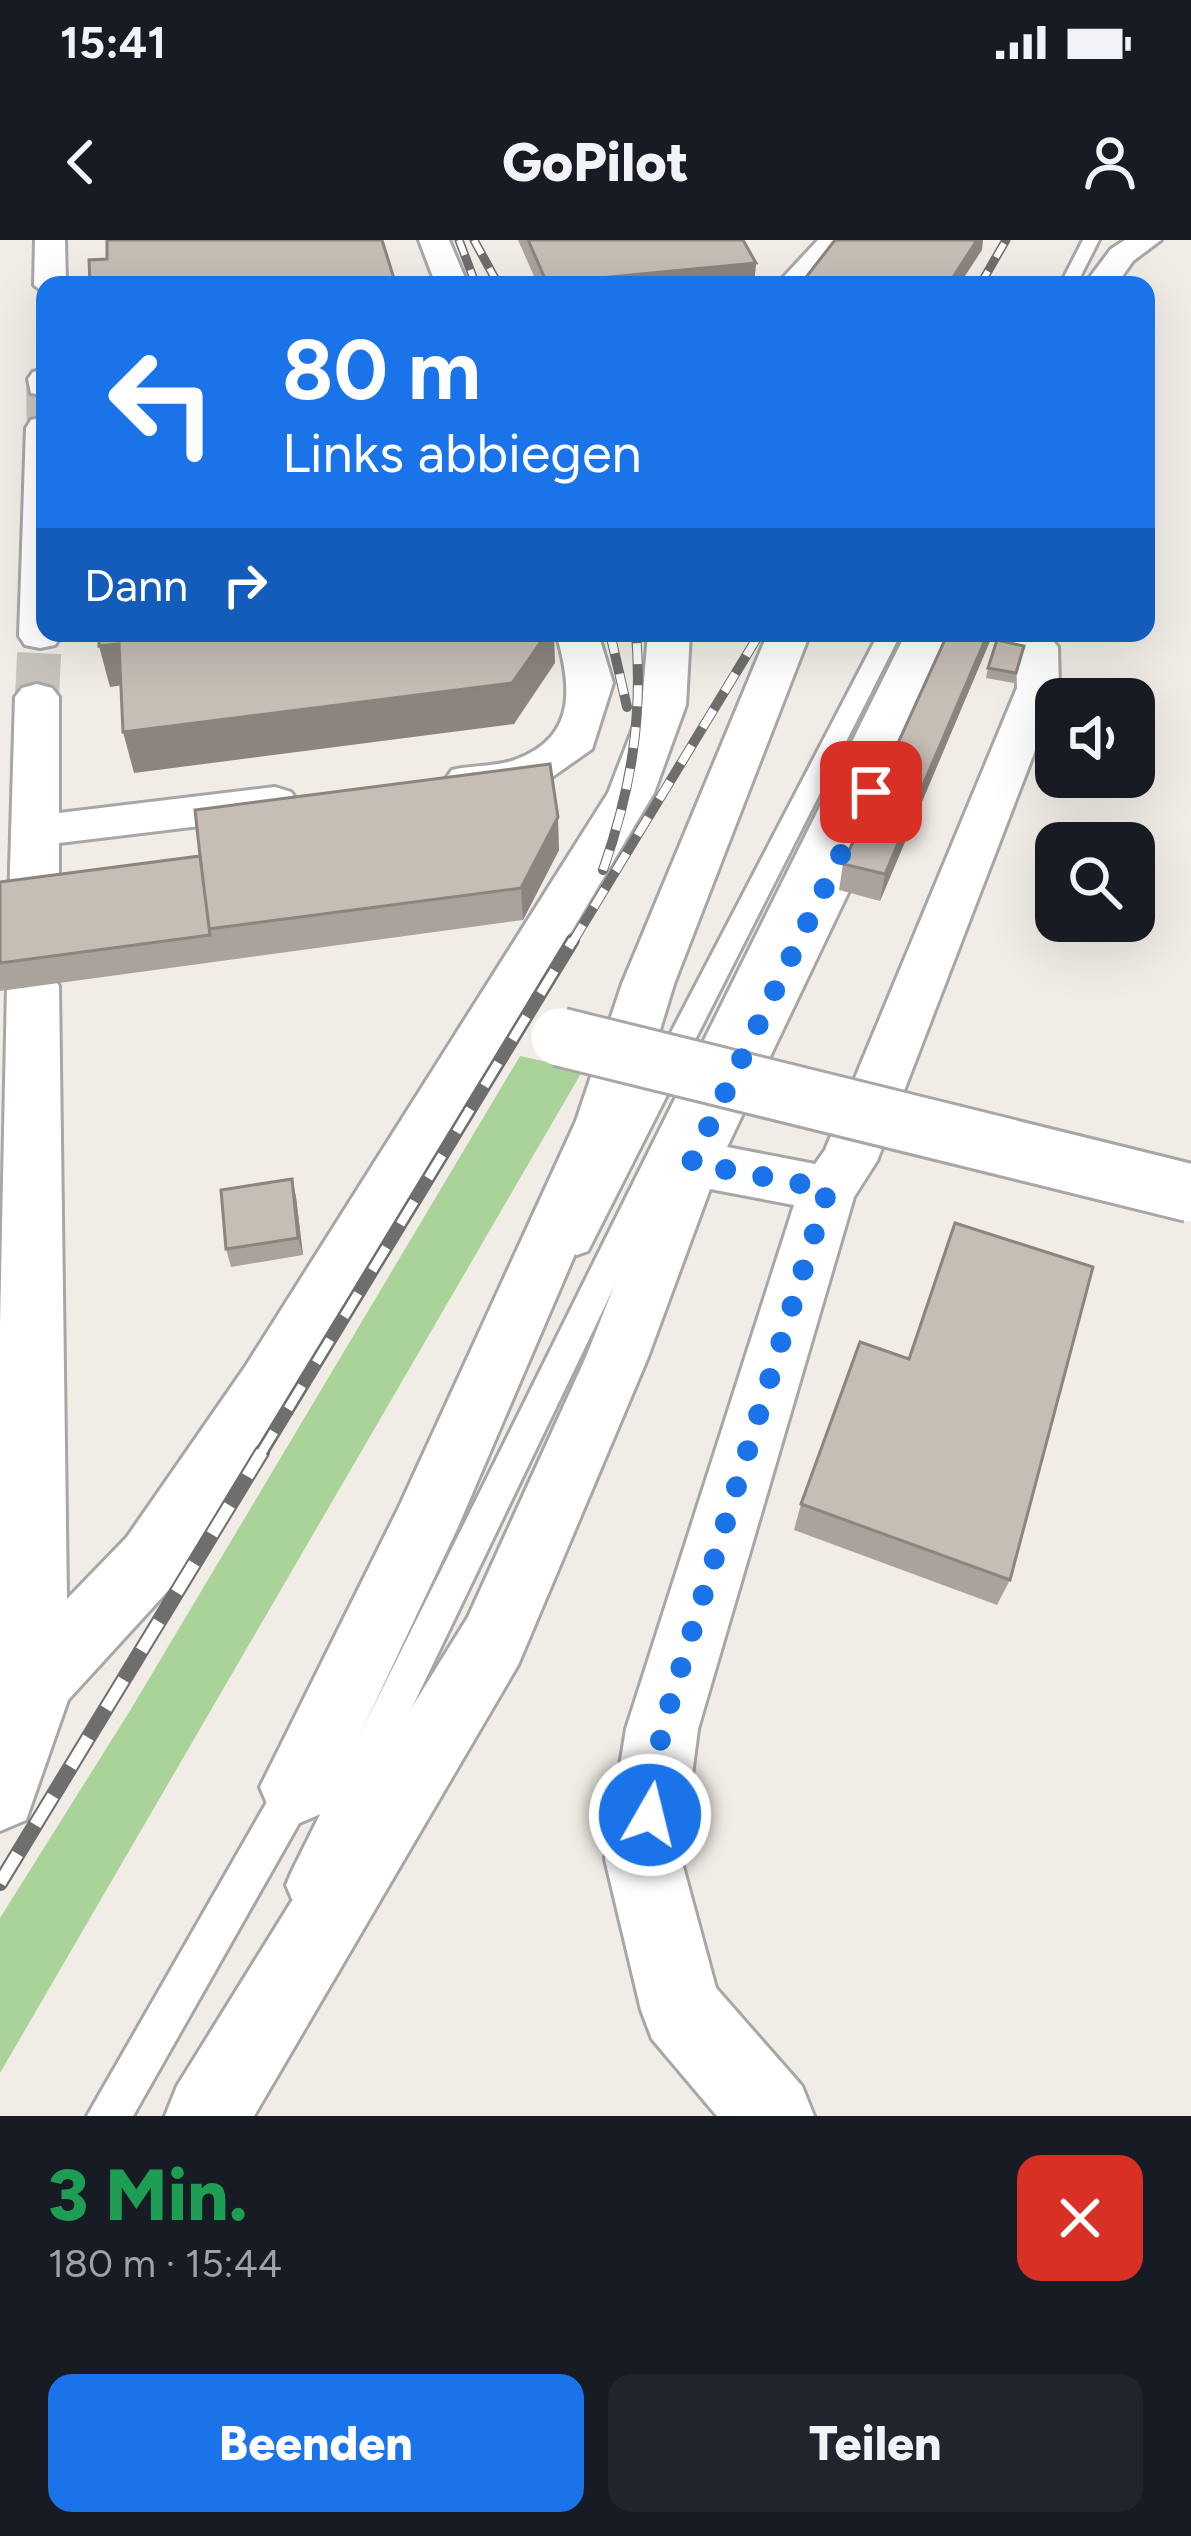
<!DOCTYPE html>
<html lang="de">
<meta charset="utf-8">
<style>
:root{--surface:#171b24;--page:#20242c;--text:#f1f3f6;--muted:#9ea1a6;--accent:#1a73e8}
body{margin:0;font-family:Figtree,sans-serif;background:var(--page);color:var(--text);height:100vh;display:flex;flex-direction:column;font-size:45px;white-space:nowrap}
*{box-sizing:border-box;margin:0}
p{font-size:39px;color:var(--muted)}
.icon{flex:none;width:66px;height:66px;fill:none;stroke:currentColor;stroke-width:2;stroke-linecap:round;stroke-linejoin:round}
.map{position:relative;height:1876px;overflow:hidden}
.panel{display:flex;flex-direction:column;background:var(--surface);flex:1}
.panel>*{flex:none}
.top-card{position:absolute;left:36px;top:36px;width:1119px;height:366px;border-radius:24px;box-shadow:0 12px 48px #0002;background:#1a73e8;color:#fff;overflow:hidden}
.tools{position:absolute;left:1035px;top:438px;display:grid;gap:24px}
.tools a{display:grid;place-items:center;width:120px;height:120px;border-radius:24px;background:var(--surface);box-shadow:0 12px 48px #0002;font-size:60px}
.pin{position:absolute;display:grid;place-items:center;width:102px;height:102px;color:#fff;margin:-51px;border-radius:24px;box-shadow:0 6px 18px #0006}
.me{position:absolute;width:132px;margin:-66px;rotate:8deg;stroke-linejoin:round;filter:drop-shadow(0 0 9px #0008)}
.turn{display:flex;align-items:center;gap:42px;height:252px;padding:0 48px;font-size:54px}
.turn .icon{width:156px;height:156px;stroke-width:2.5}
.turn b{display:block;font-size:84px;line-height:102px}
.then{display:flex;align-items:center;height:114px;padding:0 48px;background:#0003;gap:24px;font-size:45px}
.round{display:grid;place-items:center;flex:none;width:126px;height:126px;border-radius:24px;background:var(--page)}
.headline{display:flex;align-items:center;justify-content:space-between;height:204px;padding:0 48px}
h1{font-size:72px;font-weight:800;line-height:90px;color:#1e9e55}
.cta{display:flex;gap:24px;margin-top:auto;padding:24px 48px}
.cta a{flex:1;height:138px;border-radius:24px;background:var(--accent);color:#fff;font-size:48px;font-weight:800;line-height:138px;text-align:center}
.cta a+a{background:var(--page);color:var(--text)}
.status{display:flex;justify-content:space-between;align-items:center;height:84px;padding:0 60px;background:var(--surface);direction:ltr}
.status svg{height:33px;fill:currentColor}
header{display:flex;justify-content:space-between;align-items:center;height:156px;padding:0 48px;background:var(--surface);font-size:54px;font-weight:800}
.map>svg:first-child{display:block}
.forest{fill:#a9d398}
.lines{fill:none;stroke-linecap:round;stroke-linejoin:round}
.minor-tunnel-far1{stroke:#c7c4be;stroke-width:34;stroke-dasharray:34 16;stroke-linecap:butt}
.minor-tunnel{stroke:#c7c4be;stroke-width:44;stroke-dasharray:44 22;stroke-linecap:butt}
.service-casing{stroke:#a7a7a7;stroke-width:6}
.minor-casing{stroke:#a7a7a7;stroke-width:6}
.service{fill:#fff;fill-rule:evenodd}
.minor{fill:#fff;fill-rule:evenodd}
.rail-far3-casing{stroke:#6e6e6e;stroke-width:9}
.rail-far2-casing{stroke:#6e6e6e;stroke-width:10}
.rail-far1-casing{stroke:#6e6e6e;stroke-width:14}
.rail-casing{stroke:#6e6e6e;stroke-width:16}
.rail-far3{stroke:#fff;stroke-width:6;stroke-dasharray:16;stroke-linecap:butt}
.rail-far2{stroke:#fff;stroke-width:8;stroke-dasharray:21;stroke-linecap:butt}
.rail-far1{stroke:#fff;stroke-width:9;stroke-dasharray:27;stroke-linecap:butt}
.rail{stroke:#fff;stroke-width:12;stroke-dasharray:34;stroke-linecap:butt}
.minor-bridge-casing{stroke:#a7a7a7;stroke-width:63;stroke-linecap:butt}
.minor-bridge{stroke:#fff;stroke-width:57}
.wall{fill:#aaa39c}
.shaded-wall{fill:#8b847f}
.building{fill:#c6bdb5;stroke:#8b847f;stroke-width:3}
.route{stroke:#1a73e8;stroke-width:21;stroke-dasharray:0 37.8}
</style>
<div class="status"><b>15:41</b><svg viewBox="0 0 49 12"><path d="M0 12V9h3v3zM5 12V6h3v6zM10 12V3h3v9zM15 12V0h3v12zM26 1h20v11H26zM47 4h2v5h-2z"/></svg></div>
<header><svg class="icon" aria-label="back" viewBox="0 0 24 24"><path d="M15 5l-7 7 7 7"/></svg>GoPilot<svg class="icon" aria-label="person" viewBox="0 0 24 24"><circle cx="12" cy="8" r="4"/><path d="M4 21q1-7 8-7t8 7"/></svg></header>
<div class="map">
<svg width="1191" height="1876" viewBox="0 0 1191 1876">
<rect width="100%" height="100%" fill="#f1ede6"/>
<polygon class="forest" points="520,816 583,830 0,1833 0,1678 131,1469"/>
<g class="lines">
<polyline class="minor-tunnel-far1" points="43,146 44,188"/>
<polyline class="minor-tunnel" points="37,457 40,396"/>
<defs>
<g id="service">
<polygon points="1083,0 1099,0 1076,45 1060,45"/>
<polygon points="879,393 901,393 588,1011 577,1015 566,1011 562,1002"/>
<polygon points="906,393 928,393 320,1659 306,1665 292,1659 286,1645 292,1631"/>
<polygon points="301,1521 315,1527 321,1541 315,1555 133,1876 87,1876 287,1527"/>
</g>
<g id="minor">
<polygon points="35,0 65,0 66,45 45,45 45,53 34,45"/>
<polygon points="419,0 449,0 468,45 436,45"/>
<polygon points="818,0 850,0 809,45 776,45"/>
<polygon points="1125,0 1161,0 1133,21 1116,45 1084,45 1111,9"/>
<polygon points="45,129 45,156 31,153 28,139 33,132"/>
<polygon points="44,177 45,393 61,396 55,405 40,408 25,405 19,396 26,188 31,180"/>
<path d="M556,393h42l15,50 -21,66 -47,33 -77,12 -16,-4 -7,-10 7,-10c20,-5 46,-3 65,-11 61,-23 54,-75 39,-126z"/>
<polygon points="648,393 690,393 686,465 654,553 289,1165 175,1343 68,1460 26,1580 0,1591 0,1085 7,746 15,733 33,728 51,733 59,746 67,1359 127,1297 245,1127 608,553 642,465"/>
<polygon points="768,393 810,393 674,744 632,881 457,1289 323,1573 297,1584 271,1573 260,1547 399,1267 576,881 622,744"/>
<polygon points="922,393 964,393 858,632 727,907 815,924 825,910 1017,448 1016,409 1004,393 1047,393 1058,407 1059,448 877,921 854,957 698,1489 681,1619 716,1748 802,1846 814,1876 717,1876 652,1799 641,1770 605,1619 626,1489 794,965 710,949 648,1117 518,1425 254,1876 165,1876 177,1846 468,1377 586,1117 663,923 810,632"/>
<polygon points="37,444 52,448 59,457 59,573 275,547 291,552 298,562 291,572 275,577 59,603 59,664 51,676 34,681 17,676 9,664 15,457 22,448"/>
</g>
</defs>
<use href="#service" class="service-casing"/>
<use href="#minor" class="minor-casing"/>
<use href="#service" class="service"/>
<use href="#minor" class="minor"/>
<defs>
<g id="rail-far3">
<polyline points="459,0 476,45"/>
<polyline points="474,0 498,44"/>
<polyline points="980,45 1006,0"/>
</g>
<g id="rail-far2">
<polyline points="610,393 627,467"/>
<path d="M603,630c28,-80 40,-152 33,-237"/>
<polyline points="572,703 760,393"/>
</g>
<polyline id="rail-far1" points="260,1215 573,700"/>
<polyline id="rail" points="0,1643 262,1212"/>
</defs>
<use href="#rail-far3" class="rail-far3-casing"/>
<use href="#rail-far2" class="rail-far2-casing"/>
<use href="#rail-far1" class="rail-far1-casing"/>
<use href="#rail" class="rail-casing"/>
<use href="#rail-far3" class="rail-far3"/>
<use href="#rail-far2" class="rail-far2"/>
<use href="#rail-far1" class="rail-far1"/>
<use href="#rail" class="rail"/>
<defs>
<polyline id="minor-bridge" points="560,797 1191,953"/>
</defs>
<use href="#minor-bridge" class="minor-bridge-casing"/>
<use href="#minor-bridge" class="minor-bridge"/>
</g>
<g class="wall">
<polygon points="518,0 745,0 743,0 756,23 754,45 538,45"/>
<polygon points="990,401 880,661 839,650 843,624"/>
<polygon points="1024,406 1014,443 986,438 988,428"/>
<polygon points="559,610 523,680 0,751 0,642"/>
<polygon points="292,939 296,957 303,1015 231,1027 226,1009"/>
<polygon points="801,1264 1010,1340 997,1365 794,1290"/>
</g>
<g class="shaded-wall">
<polygon points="977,0 983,0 982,10 959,45 948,45"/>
<polygon points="756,23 754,45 547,45 547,43"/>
<polygon points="547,393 554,393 555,423 514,484 134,533 123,492"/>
<polygon points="988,393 992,393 990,401 880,661 885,634"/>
<polygon points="119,404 130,444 110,447 99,406"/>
<polygon points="558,577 559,610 523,680 521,648"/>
<polygon points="292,939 296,957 303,1015 298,998"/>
</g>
<g class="building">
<polygon points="107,0 382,0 396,45 90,45 89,20 107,19"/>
<polygon points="528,0 743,0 756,23 547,43"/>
<polygon points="835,0 977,0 948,45 800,45"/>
<polygon points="99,393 547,393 512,443 123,492 119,404 99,406"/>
<polygon points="948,393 988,393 885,634 843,624"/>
<polygon points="997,400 1024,406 1016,433 988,428"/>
<polygon points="550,524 558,577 521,648 208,689 195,570"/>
<polygon points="200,616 210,695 0,723 0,642"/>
<polygon points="292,939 298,998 226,1009 221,950"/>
<polygon points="955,983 1093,1027 1010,1340 801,1264 860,1102 909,1119"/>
</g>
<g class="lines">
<polyline class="route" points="650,1575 662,1489 828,949 691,923 871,552"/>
</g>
</svg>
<div class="tools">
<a><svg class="icon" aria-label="sound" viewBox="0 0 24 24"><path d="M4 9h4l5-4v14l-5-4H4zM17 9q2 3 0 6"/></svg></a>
<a><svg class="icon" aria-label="search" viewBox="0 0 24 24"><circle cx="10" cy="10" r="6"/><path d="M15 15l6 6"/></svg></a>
</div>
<div class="pin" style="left:871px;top:552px;background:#d93025"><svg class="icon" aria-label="arrive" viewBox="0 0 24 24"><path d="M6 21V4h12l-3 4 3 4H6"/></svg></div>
<svg class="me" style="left:650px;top:1575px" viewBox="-20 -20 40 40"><circle r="17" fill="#1a73e8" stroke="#fff" stroke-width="3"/><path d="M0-11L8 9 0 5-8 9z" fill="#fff"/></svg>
<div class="top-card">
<div class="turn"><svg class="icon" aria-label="left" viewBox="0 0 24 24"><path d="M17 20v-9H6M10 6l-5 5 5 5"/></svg><div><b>80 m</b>Links abbiegen</div></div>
<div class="then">Dann<svg class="icon" aria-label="right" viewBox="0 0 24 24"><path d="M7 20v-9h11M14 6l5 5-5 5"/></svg></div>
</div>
</div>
<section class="panel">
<div class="headline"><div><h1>3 Min.</h1><p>180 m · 15:44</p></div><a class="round" style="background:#d93025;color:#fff"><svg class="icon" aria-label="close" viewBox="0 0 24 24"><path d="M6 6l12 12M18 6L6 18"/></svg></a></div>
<div class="cta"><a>Beenden</a><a>Teilen</a></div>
</section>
